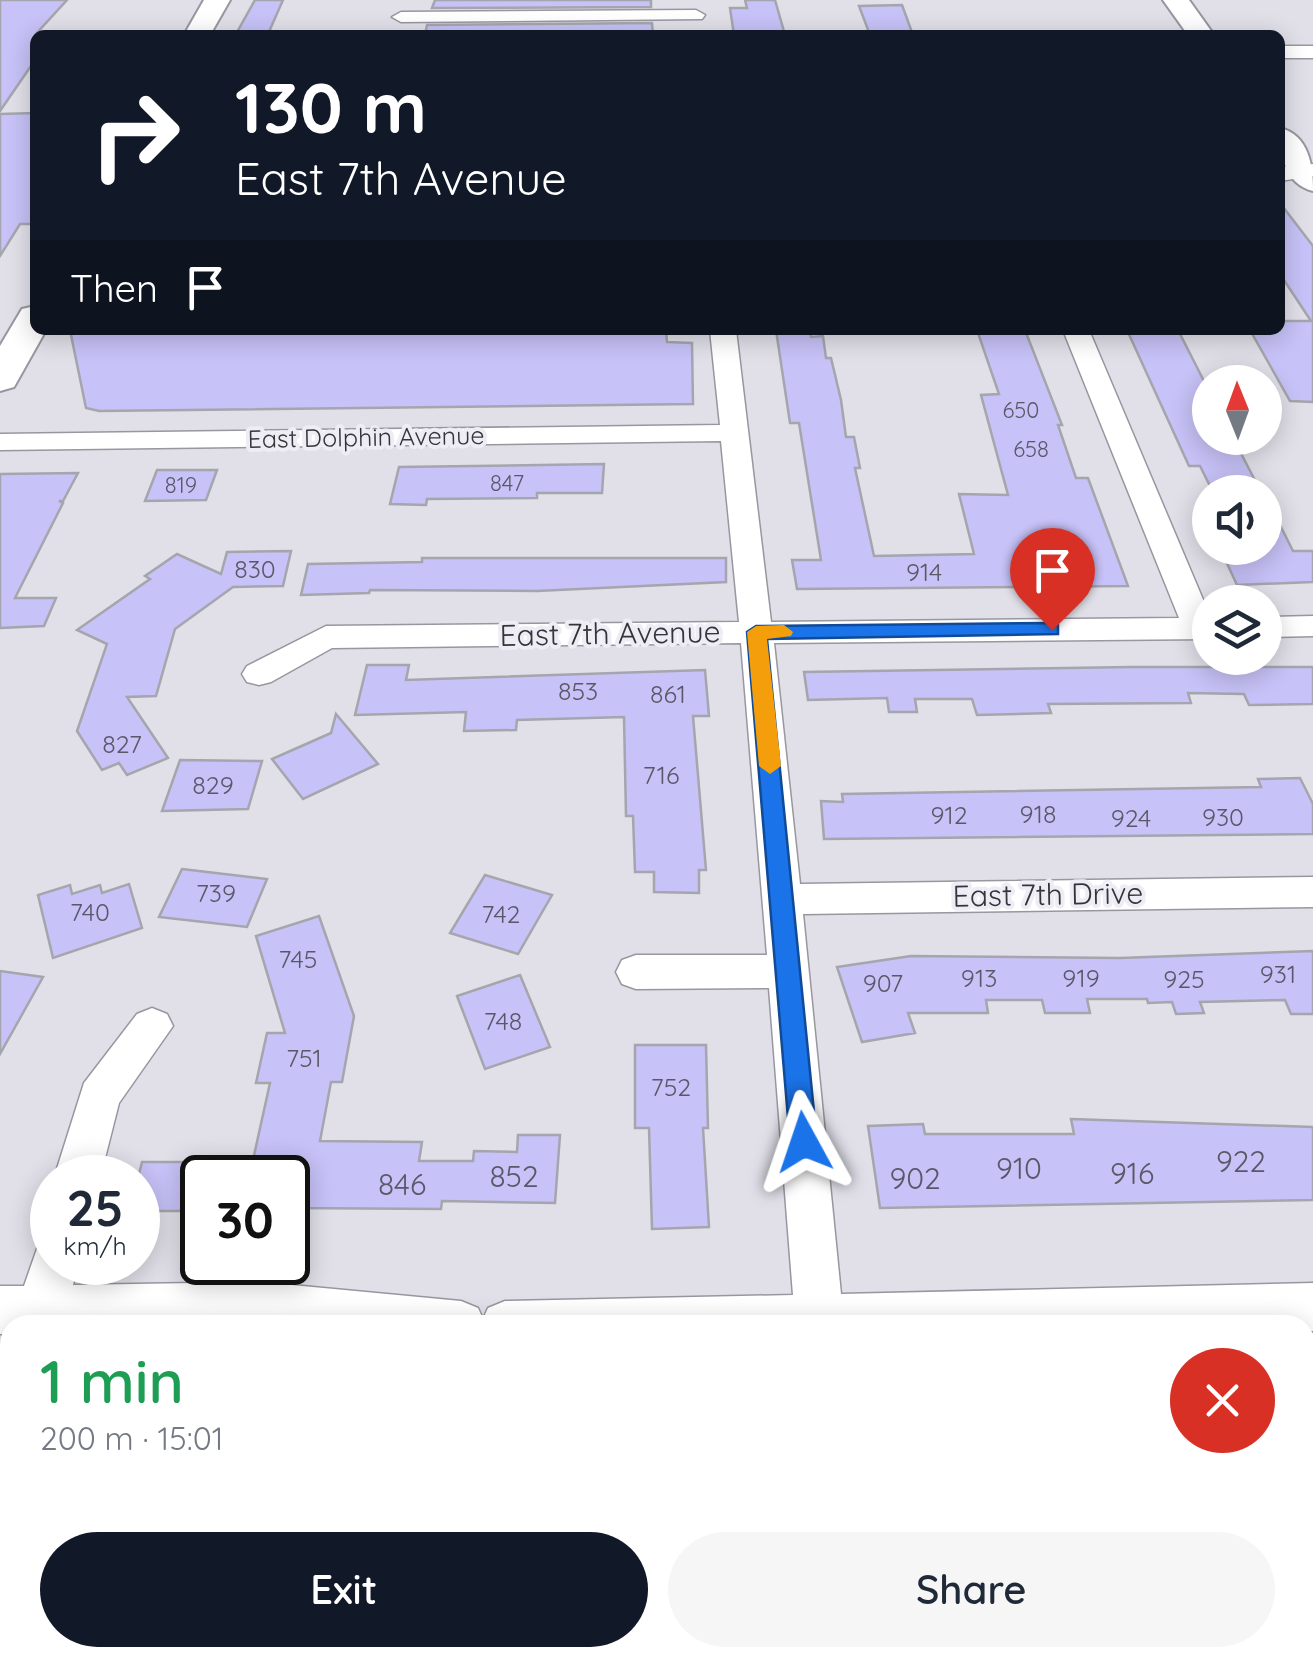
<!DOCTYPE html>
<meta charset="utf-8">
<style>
:root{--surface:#fff;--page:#f6f6f7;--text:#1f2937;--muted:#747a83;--accent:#111827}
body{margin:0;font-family:Quicksand,sans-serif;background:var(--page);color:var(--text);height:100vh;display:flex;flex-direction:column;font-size:38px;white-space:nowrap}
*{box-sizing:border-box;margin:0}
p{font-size:32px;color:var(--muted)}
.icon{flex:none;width:55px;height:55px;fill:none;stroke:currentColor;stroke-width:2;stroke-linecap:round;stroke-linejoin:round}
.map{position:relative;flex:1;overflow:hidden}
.panel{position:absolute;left:0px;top:1315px;width:1315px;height:352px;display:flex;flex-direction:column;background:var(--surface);border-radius:30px 30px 0 0;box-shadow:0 5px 25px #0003}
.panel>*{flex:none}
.top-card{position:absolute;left:30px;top:30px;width:1255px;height:305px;border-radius:15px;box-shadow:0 5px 25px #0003;background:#111827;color:#fff;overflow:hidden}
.needle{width:65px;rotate:359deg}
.tools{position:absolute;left:1192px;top:365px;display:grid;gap:20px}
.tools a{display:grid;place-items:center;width:90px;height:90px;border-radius:50%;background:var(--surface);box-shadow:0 5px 25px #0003;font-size:50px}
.speed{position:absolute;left:30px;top:1155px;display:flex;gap:20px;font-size:50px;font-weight:700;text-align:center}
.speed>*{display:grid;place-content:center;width:130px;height:130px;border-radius:50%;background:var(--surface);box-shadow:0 5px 25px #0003;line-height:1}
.speed small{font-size:25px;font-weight:400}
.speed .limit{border:5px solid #111;border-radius:15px;background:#fff;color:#111}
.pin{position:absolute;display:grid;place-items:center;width:85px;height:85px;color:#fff;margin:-102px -42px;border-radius:50% 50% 50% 0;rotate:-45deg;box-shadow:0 0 10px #0007}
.pin .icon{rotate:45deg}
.me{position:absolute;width:110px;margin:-55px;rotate:355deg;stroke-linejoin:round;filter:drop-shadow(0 0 8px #0008)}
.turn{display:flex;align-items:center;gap:35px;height:210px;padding:0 40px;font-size:45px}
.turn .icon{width:130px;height:130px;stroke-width:2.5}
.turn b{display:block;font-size:70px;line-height:85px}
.then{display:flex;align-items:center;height:95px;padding:0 40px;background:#0003;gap:20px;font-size:38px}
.round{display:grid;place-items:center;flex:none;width:105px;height:105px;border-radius:52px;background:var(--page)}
.headline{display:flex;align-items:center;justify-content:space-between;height:170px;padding:0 40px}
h1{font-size:60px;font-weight:600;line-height:75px;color:#1e9e55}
.primary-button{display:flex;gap:20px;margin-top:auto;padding:20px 40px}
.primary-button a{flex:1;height:115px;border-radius:60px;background:var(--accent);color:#fff;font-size:40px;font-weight:600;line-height:115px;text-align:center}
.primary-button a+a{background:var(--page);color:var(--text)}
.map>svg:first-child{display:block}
.building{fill:#c7c2f7;stroke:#a5a5ad;stroke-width:2.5}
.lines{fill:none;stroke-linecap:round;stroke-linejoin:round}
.street-casing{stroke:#9897a0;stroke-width:3}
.secondary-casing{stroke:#9897a0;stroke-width:4}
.street{fill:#fff;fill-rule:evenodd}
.secondary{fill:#fff;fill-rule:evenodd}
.route{fill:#1a73e8;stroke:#114b97;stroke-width:2.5}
.slow{fill:#f59e0b}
.labels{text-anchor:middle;stroke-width:8;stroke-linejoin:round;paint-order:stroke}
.far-number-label{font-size:22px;fill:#5a5868}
.far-street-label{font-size:25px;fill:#353539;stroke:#eeedf6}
.number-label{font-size:25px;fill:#5a5868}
.street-label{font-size:30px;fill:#353539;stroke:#eeedf6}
.near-number-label{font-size:30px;fill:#5a5868}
</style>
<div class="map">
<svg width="1313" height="1667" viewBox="0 0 1313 1667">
<rect width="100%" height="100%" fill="#e1e0e9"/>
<g class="building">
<polygon points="0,0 67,0 35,35 35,60 0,111"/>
<polygon points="255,0 283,0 268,34 236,34"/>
<polygon points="435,0 651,0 651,7 432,8"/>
<polygon points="745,0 775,0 785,35 734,35 730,8 747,8"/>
<polygon points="902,5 913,35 870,35 859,6"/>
<polygon points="652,23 653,35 425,35 427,25"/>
<polygon points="35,113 35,224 20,224 0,256 0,114"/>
<polygon points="1280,203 1313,246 1313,402 1290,401 1250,330 1280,330 1280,321 1311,321 1280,274"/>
<polygon points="70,330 666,330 667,342 692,343 693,404 99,411 86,408"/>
<polygon points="776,330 810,330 811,337 823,336 826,358 831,358 841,400 846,437 854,437 860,468 855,468 874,556 974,554 959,494 1008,495 981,395 999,394 977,330 1025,330 1062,425 1058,425 1076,478 1088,478 1128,586 797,589 792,560 821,560 799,423 790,423"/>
<polygon points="1127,330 1178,330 1210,393 1210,438 1233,438 1261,492 1213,492 1200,466 1189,466"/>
<polygon points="604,464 602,493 537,493 537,498 427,499 426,505 390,504 399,467"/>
<polygon points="157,470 217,470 206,500 145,501"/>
<polygon points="78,473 63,501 59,501 63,503 15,598 56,598 44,626 0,628 0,474"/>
<polygon points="1265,495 1293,551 1313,551 1313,582 1237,585 1224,557 1247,557 1243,551 1265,550"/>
<polygon points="291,551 283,586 233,587 175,629 156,696 127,697 168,758 127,775 119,763 102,770 77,731 107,644 77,630 150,579 145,576 177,554 221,574 227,552"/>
<polygon points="422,558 726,558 726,582 537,591 370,590 369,593 301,595 308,564 422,562"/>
<polygon points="367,665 409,665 406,680 705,670 709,716 693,716 706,870 699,870 699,893 654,892 654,872 635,872 633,816 626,816 624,717 517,720 516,730 464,731 466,712 355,715"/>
<polygon points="1131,667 1313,667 1313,704 1249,705 1244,694 1188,693 1191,703 1048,704 1051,713 977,715 972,699 915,699 917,712 889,712 887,698 808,700 804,672"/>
<polygon points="336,714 378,764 303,799 272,759 331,733"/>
<polygon points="180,760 262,761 248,809 162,811"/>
<polygon points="1300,778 1313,804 1313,834 824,839 821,801 843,802 842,794 1261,787 1258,779"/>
<polygon points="182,869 267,879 247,927 159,917"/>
<polygon points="485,875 552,895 518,954 450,933"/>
<polygon points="129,884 142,928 53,958 38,895 70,885 72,894 100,885 102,893"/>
<polygon points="319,916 354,1016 342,1082 331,1082 320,1141 422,1142 419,1161 473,1161 474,1151 517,1152 518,1135 560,1135 555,1203 442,1201 441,1209 288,1208 288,1178 249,1178 270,1083 256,1083 267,1033 285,1033 256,936"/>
<polygon points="1313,951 1313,1014 1291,1014 1285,1000 1200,1002 1204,1013 1176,1014 1172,1002 1148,1003 1147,999 1087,999 1090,1013 1045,1013 1042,1000 986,1000 988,1013 908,1013 915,1033 862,1042 837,967 911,956 1120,958"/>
<polygon points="0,971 43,977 0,1054"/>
<polygon points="520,975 550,1047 485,1069 457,996"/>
<polygon points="635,1045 706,1045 708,1128 703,1128 709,1227 652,1229 649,1128 635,1128"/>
<polygon points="1071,1119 1313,1127 1313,1200 880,1208 868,1126 923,1124 925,1134 1074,1134"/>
<polygon points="142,1162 202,1162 202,1211 138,1211 138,1178"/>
</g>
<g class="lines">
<defs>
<g id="street">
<polygon points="696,10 705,15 702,19 401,22 392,17 401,12"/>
<rect x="1280" y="46" width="33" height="12"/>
<polygon points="1313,164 1313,176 1280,181 1280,167"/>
<polygon points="710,330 736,330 771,622 1179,618 1063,330 1089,330 1210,616 1210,639 774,643 800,884 1313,877 1313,907 803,914 841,1294 1313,1283 1313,1331 1305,1331 1305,1325 10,1325 10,1334 0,1334 0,1286 24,1286 38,1246 52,1240 52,1262 79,1262 73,1285 260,1282 461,1301 478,1308 483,1319 488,1308 505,1301 793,1295 769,988 636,989 622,984 616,972 622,960 636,955 767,955 741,643 332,648 271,682 259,685 247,682 242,674 247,666 326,626 739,622 721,441 0,450 0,434 720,425"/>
<polygon points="1313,616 1313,636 1265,637 1265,617"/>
<polygon points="152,1008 167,1014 173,1026 119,1103 100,1178 54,1178 84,1083 137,1014"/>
<polygon points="25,1658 83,1658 79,1667 21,1667"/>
</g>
<g id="secondary">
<polygon points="204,0 230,0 210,35 184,35"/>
<polygon points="1163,0 1189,0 1214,35 1188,35"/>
<path d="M1280,128c29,7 33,38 33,63 -29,-7 -33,-38 -33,-63z"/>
<polygon points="35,306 35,330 46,330 14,387 0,391 0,346 22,309"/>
</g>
</defs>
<use href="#street" class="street-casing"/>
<use href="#secondary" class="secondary-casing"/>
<use href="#street" class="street"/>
<use href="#secondary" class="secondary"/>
</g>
<polygon class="route" points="1052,623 1058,625 1058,634 767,639 817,1142 813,1150 804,1154 794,1150 790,1142 747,632 756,626"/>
<polygon class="slow" points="784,625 793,632 791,636 767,639 781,766 770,774 759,766 747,632 756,626"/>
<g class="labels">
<g class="far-number-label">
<text x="1021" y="418">650</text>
<text x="1031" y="457">658</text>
<text x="507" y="491">847</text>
<text x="181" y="493">819</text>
</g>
<g class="far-street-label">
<text transform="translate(366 437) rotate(-1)" y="9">East Dolphin Avenue</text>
</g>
<g class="number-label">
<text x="255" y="578">830</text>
<text x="924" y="581">914</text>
<text x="578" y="700">853</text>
<text x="668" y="703">861</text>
<text x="122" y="753">827</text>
<text x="661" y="784">716</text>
<text x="213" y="794">829</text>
<text x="1038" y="823">918</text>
<text x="949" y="824">912</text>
<text x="1223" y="826">930</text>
<text x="1131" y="827">924</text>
<text x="216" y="902">739</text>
<text x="90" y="921">740</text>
<text x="501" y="923">742</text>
<text x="298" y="968">745</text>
<text x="1278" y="983">931</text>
<text x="979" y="987">913</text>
<text x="1081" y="987">919</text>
<text x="1184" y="988">925</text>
<text x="883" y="992">907</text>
<text x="503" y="1030">748</text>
<text x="304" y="1067">751</text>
<text x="671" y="1096">752</text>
</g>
<g class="street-label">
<text transform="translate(610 634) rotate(-1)" y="10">East 7th Avenue</text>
<text transform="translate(1048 895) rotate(-1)" y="10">East 7th Drive</text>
</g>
<g class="near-number-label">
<text x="1241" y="1172">922</text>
<text x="1019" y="1179">910</text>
<text x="1132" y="1184">916</text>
<text x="514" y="1187">852</text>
<text x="915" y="1189">902</text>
<text x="402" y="1195">846</text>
</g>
</g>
</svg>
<div class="tools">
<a><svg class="needle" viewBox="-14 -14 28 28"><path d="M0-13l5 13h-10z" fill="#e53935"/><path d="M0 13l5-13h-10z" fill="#747a83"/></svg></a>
<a><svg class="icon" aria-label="sound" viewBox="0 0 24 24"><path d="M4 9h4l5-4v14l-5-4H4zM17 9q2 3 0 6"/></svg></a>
<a><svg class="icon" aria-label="layers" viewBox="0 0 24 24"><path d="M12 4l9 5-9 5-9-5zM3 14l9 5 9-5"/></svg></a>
</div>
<div class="speed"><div>25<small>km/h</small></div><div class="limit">30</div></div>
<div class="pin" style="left:1052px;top:630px;background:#d93025"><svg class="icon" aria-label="arrive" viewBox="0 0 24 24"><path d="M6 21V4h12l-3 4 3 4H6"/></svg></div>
<svg class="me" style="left:804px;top:1142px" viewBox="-20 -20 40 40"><path d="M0-17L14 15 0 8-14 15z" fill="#1a73e8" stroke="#fff" stroke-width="4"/></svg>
<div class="top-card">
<div class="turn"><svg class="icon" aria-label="right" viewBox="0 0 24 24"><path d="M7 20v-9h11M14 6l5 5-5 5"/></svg><div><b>130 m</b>East 7th Avenue</div></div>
<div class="then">Then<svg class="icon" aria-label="arrive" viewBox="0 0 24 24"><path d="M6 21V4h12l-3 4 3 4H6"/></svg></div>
</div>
<section class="panel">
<div class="headline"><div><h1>1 min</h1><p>200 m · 15:01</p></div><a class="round" style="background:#d93025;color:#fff"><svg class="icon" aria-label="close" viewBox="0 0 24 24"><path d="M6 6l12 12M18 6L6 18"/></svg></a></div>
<div class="primary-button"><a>Exit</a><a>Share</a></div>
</section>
</div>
